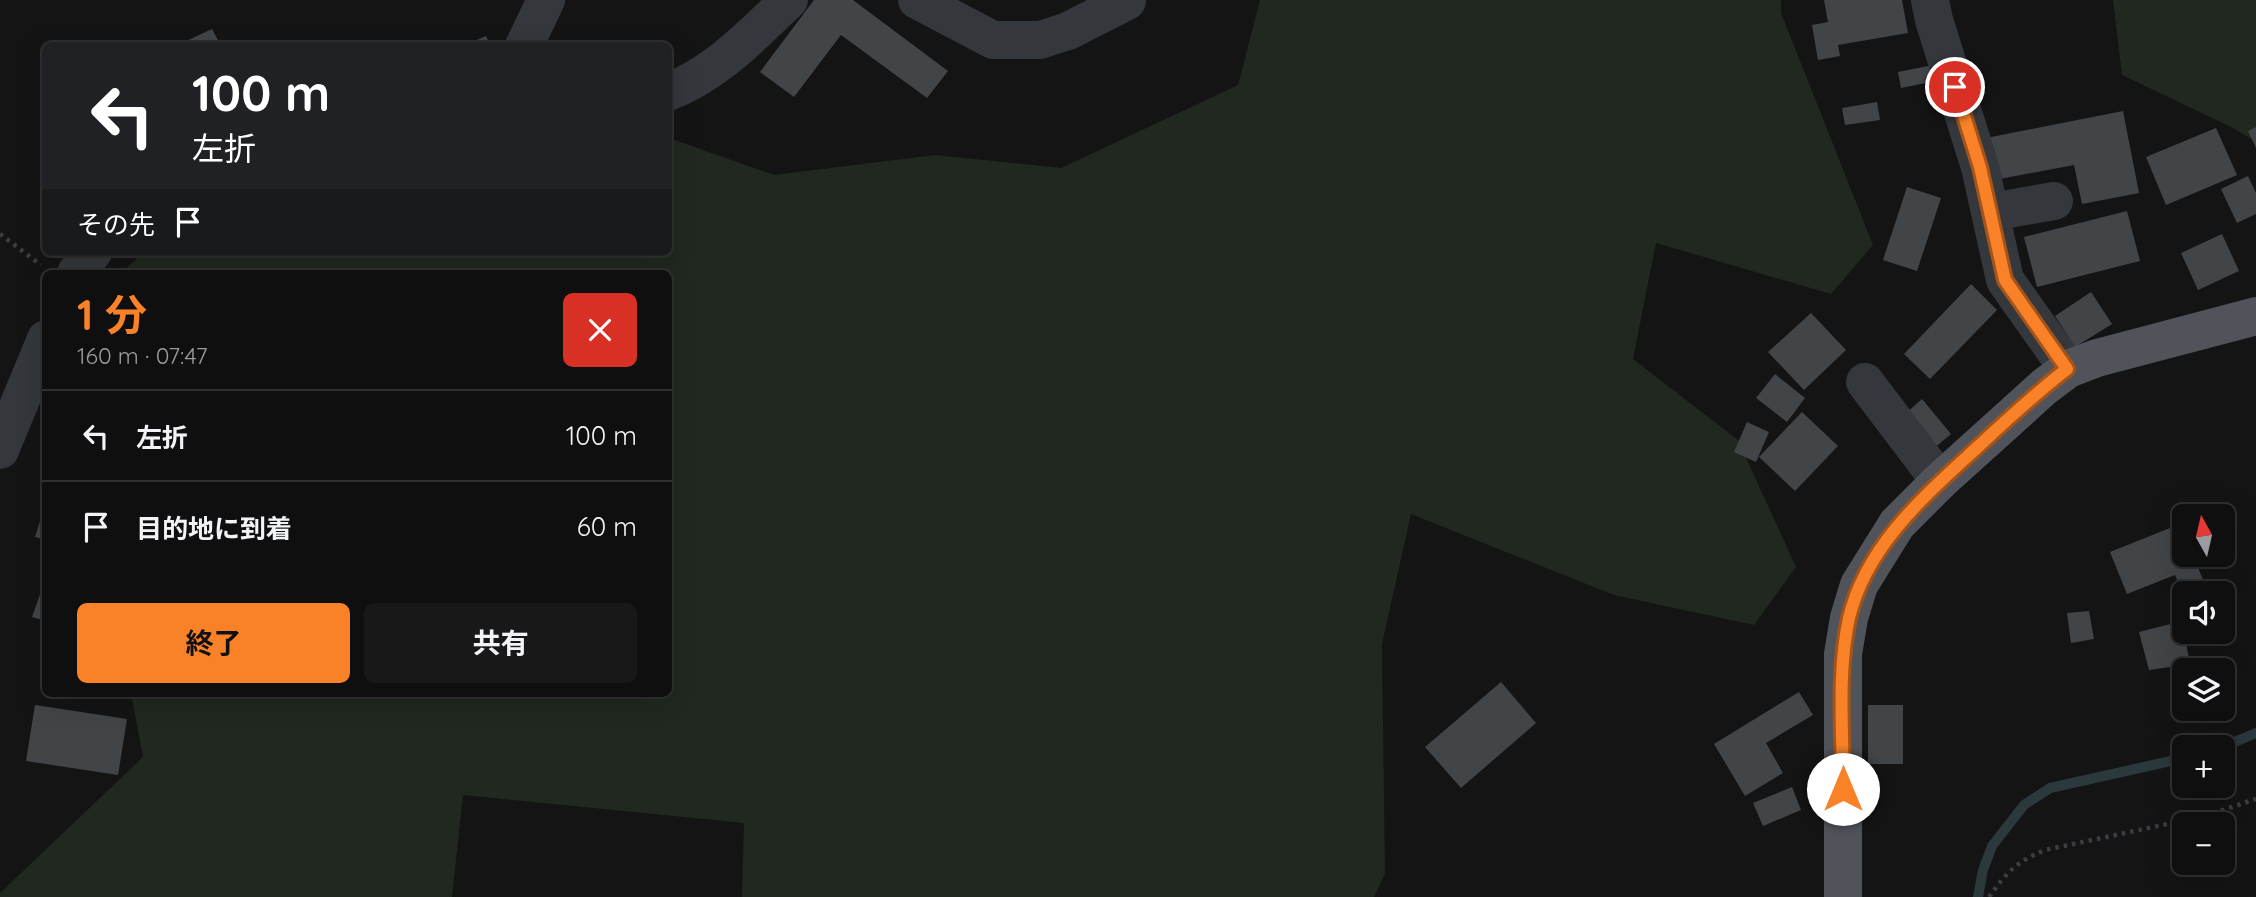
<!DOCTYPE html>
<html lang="ja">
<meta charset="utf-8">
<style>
:root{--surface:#0f0f10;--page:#181819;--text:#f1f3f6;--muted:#9b9c9f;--line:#2f2f30;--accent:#f98228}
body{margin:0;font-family:Quicksand,"Noto Sans JP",sans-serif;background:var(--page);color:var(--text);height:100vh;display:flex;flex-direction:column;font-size:26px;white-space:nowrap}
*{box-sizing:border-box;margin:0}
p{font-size:23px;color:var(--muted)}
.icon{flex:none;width:38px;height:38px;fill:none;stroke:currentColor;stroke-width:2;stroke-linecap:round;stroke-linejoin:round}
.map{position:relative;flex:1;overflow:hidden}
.details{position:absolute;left:42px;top:270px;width:630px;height:427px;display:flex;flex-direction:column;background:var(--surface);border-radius:10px;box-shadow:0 7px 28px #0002,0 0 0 2px var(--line)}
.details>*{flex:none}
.banner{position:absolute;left:42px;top:42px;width:630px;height:214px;border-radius:10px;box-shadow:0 7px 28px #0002,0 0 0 2px var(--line);background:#202124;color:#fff;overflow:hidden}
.needle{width:46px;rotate:352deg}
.controls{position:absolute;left:2172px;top:504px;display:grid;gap:14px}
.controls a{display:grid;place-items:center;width:63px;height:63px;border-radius:10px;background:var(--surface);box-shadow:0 7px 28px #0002,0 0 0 2px var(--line);font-size:35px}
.pin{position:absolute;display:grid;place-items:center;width:60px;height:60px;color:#fff;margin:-30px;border:4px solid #fff;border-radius:50%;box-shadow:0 2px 7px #0007}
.me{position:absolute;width:77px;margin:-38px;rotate:0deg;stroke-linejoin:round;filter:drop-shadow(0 0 5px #0008)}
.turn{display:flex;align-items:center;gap:24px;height:147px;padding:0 35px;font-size:32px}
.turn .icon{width:91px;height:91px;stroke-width:2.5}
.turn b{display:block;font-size:49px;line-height:60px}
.then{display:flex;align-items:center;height:66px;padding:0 35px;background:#0003;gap:14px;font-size:26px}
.round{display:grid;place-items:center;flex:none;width:74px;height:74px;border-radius:10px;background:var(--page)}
.headline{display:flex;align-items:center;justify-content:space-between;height:119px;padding:0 35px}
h1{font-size:42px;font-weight:700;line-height:52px;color:var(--accent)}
.cta{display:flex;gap:14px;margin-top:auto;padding:14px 35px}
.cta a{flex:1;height:80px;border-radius:10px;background:var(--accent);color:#111;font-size:28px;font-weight:700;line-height:80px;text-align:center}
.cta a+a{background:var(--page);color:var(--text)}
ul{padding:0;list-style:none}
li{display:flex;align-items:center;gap:21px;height:91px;padding:0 35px;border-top:2px solid var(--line)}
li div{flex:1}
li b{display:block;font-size:26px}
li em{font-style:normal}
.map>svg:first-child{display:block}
.green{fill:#202820}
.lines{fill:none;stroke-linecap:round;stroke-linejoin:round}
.stream{stroke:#2b383c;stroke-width:10}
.building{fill:#424548}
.path{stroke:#3a3e42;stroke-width:4.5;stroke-dasharray:3.5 5;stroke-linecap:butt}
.minor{stroke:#34373b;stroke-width:38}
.major{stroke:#50545a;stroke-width:38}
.route-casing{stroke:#a2541a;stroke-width:18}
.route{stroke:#f98228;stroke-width:12}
</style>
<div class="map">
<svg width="2256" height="897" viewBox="0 0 2256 897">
<rect width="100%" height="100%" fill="#141415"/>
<g class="green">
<polygon points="1260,0 1781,0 1781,13 1873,245 1831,294 1656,243 1633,359 1738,440 1796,567 1754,625 1614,595 1411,514 1382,644 1385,874 1374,897 742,897 744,823 463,795 452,897 0,897 0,893 143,757 131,693 668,693 668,273 121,273 144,252 668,252 669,138 774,175 935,155 1061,168 1238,85"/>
<polygon points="2113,0 2256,0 2256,142 2233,128 2122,75"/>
</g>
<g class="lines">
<g class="stream">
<polyline points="2222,747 2256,733"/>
<polyline points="1978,897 1983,870 1992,846 2024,805 2050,788 2184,758"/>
</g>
</g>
<g class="building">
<polygon points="814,0 853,0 948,71 927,98 841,35 794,97 760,72"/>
<polygon points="1824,0 1902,0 1908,33 1838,45 1840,56 1818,60 1812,25 1828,22"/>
<polygon points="212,29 221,46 183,46 182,43"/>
<polygon points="486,36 491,46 463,46"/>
<polygon points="1933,65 1936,81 1901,88 1898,72"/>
<polygon points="1877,102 1880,120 1845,125 1842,108"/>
<polygon points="2123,111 2139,193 2082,204 2074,165 1994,180 1986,138"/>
<polygon points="2256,127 2256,148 2248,131"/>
<polygon points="2216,128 2237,175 2166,205 2146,157"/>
<polygon points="2248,176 2256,193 2256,214 2237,223 2221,189"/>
<polygon points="1907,187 1941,198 1917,271 1883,260"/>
<polygon points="2127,211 2140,261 2037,287 2024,237"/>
<polygon points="2222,234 2239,271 2198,290 2181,253"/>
<polygon points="1971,284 1997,310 1930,379 1904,354"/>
<polygon points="2091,292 2112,324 2075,347 2055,316"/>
<polygon points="1811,313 1846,350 1804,390 1768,352"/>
<polygon points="1775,374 1805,398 1787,422 1756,398"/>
<polygon points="1922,399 1951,434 1926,455 1897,421"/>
<polygon points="1802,412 1838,446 1795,491 1759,457"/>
<polygon points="1747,422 1769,432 1756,462 1734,452"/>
<polygon points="45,506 46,506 46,540 35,537"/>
<polygon points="2180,524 2184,534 2184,555 2193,555 2207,590 2199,593 2183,593 2175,575 2127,594 2110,552"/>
<polygon points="45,580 46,580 46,621 32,617"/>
<polygon points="2089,611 2094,639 2071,643 2067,613"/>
<polygon points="2182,621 2190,664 2149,670 2139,632"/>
<polygon points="1501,682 1536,723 1461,788 1425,747"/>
<polygon points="1799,692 1813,715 1766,743 1783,773 1745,796 1714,744"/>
<polygon points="35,705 127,719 118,775 26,761"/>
<rect x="1868" y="705" width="35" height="59"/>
<polygon points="1792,787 1801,810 1763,826 1753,803"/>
</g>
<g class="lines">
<g class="path">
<polyline points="0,234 41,265"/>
<path d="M1989,897c18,-25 27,-35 56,-47l160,-34 51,-17"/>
</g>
<g class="minor">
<polyline points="917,0 993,40 1040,40 1068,31 1127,1"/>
<polyline points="1930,0 1934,20 1980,167 2005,280 2068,369"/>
<polyline points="524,46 546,0"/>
<path d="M668,92c49,-19 84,-57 121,-92"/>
<polyline points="1991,212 2054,201"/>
<polyline points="76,273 93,252"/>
<polyline points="1865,382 1940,481"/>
<polyline points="0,450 46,339"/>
</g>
<polyline class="major" points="1843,897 1843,654 1849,618 1859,585 1897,524 1940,481 2044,387 2068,369 2097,358 2256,316"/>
</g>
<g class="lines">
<defs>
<path id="route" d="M1843,789c0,-56 -6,-116 6,-171 18,-75 79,-125 133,-175 28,-26 55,-51 85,-74l-62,-89 -25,-113 -25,-80"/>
</defs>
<use href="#route" class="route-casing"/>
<use href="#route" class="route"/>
</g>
</svg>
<div class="controls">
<a><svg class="needle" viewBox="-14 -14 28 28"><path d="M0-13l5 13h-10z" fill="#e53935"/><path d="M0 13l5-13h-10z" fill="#9b9c9f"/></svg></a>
<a><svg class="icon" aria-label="sound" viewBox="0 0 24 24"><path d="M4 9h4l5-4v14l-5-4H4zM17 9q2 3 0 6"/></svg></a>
<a><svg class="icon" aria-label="layers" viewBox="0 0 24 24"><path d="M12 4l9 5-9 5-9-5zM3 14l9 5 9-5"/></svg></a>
<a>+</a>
<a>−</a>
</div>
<div class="pin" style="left:1955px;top:87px;background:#d93025"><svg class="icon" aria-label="arrive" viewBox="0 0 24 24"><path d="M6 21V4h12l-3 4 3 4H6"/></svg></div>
<svg class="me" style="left:1843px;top:789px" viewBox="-20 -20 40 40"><circle r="19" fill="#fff"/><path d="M0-13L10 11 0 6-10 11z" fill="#f98228"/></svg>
<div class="banner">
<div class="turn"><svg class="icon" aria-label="left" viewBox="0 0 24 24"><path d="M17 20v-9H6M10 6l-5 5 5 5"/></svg><div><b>100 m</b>左折</div></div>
<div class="then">その先<svg class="icon" aria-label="arrive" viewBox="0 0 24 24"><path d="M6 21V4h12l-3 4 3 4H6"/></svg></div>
</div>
<section class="details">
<div class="headline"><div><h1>1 分</h1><p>160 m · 07:47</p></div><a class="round" style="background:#d93025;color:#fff"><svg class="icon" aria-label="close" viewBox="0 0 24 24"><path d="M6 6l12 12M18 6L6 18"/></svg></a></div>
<ul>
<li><svg class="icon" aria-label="left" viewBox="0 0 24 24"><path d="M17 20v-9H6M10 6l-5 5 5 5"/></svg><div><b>左折</b></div><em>100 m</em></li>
<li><svg class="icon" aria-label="arrive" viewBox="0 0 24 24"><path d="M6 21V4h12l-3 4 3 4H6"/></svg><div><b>目的地に到着</b></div><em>60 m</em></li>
</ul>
<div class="cta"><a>終了</a><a>共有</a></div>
</section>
</div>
